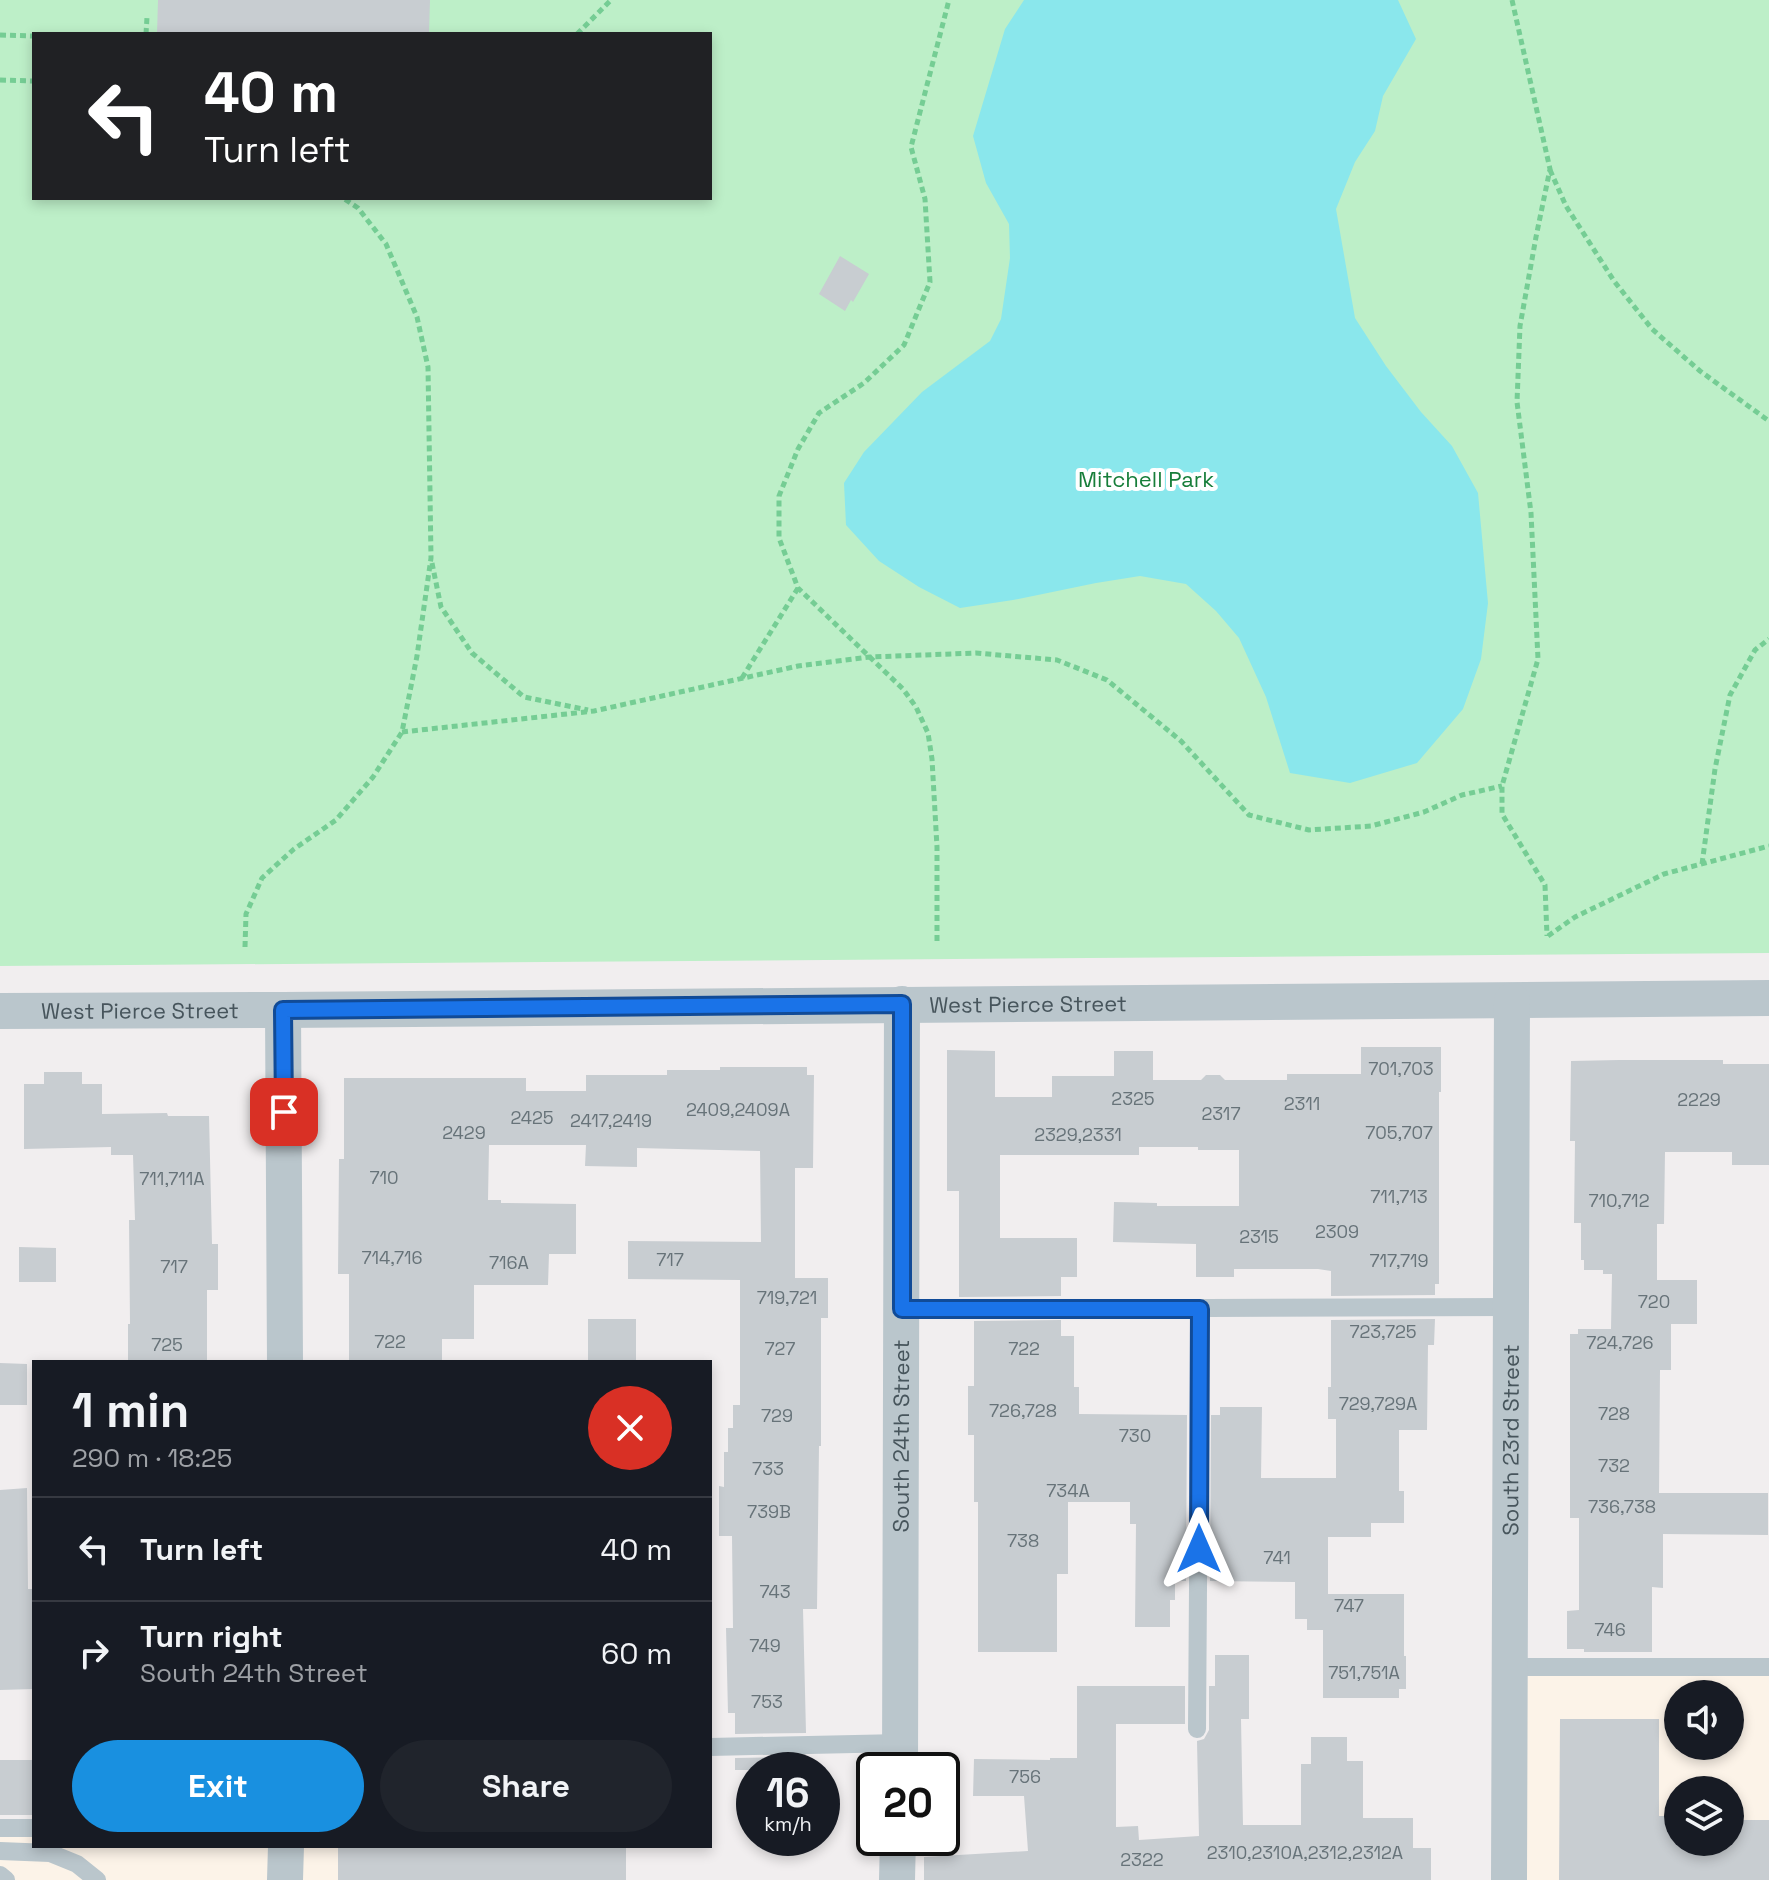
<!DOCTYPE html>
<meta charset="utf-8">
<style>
:root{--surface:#171b24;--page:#20242c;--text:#f1f3f6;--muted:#9ea1a6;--line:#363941;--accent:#1990e0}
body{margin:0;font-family:"Space Grotesk",sans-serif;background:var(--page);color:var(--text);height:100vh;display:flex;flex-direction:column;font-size:30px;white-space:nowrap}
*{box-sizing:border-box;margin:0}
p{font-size:26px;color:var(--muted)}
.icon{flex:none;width:44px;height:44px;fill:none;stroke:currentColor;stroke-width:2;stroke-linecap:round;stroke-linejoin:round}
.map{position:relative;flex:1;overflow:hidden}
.panel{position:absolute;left:32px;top:1360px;width:680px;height:488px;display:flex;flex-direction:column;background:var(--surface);border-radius:0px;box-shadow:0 4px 12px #0003}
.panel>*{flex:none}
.hud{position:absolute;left:32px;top:32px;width:680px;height:168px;border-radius:0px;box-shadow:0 4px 12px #0003;background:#202124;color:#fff;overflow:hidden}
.buttons{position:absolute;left:1664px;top:1680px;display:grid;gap:16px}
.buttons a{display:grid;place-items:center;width:80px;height:80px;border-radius:50%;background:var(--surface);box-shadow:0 4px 12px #0003;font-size:40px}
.speed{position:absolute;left:736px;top:1752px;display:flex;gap:16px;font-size:40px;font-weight:700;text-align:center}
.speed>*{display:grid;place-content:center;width:104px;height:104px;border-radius:50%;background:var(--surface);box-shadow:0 4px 12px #0003;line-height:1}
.speed small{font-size:20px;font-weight:400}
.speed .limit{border:4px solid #111;border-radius:12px;background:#fff;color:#111}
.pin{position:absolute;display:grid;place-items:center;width:68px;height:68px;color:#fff;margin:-34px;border-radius:16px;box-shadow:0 4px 12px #0006}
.me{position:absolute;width:88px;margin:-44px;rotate:0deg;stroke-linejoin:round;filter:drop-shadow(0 0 6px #0008)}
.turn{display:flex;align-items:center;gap:28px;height:168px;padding:0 40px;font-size:36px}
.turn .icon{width:104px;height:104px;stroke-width:2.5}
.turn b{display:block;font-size:56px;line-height:68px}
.round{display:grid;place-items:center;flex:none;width:84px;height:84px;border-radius:42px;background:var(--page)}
.overview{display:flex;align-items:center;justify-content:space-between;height:136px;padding:0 40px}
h1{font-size:48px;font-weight:700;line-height:60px}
.action{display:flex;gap:16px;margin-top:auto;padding:16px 40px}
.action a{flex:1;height:92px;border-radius:48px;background:var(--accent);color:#fff;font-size:32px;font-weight:700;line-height:92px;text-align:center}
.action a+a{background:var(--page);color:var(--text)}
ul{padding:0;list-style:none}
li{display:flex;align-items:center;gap:24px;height:104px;padding:0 40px;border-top:2px solid var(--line)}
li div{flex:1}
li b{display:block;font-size:30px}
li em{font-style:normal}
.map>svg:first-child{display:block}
.commercial{fill:#fcf3e8;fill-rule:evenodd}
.green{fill:#bdefc8;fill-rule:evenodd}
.water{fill:#8ae7ec}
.building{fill:#c8cdd1}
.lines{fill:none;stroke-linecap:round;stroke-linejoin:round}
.path{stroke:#75cd94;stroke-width:5;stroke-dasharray:6 4;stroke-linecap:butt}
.service{stroke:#bac6cc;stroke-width:18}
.minor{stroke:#bac6cc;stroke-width:36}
.route-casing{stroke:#114b97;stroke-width:20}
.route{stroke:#1a73e8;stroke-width:14}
.labels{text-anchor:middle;stroke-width:8;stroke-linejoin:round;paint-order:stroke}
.number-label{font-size:18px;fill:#677379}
.park-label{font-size:22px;fill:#177e3a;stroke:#fff}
.street-label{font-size:22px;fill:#47555c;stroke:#fff}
</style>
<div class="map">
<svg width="1769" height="1880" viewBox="0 0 1769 1880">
<rect width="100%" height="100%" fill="#f1eeef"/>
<g class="commercial">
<path d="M1510,1667h259v213h-246zM1678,1694h52v52h-52zM1678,1790h52v52h-52z"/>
<polygon points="0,1828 34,1828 34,1846 446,1846 446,1880 0,1880"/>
</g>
<path class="green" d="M0,0h1769v953l-1769,13zM34,34h676v164h-676z"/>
<polygon class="water" points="1024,0 1398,0 1416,39 1383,96 1375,131 1355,162 1336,209 1355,318 1386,366 1421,412 1452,446 1478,493 1488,603 1481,659 1463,709 1417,763 1350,783 1290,773 1266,697 1239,638 1216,611 1186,584 1140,576 1096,583 1013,600 960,608 919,587 879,561 846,525 844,483 864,452 922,392 990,341 1001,319 1010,258 1009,224 986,183 973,136 1005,29"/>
<g class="building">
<polygon points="158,0 430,0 429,34 157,34"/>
<polygon points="840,256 869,274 853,302 851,300 845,311 819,294"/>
<polygon points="1361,1047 1441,1047 1441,1092 1439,1092 1439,1284 1435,1284 1435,1295 1331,1296 1331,1271 1318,1269 1234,1269 1234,1277 1196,1277 1196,1244 1113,1242 1114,1202 1157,1203 1157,1206 1239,1206 1239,1150 1198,1150 1198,1147 1139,1147 1139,1155 1000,1155 1000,1238 1077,1238 1077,1277 1061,1277 1061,1296 959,1297 959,1191 947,1191 947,1050 995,1051 995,1097 1052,1097 1052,1076 1114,1076 1114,1051 1153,1051 1153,1080 1201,1080 1206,1075 1220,1075 1225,1080 1287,1080 1287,1074 1361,1074"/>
<polygon points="1619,1060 1723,1060 1723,1064 1769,1064 1769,1165 1732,1165 1732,1152 1665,1152 1664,1224 1657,1224 1657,1280 1697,1280 1697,1324 1671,1324 1671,1370 1660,1370 1659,1493 1768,1493 1768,1535 1663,1534 1663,1588 1652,1587 1652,1652 1584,1652 1584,1649 1567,1649 1567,1611 1579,1610 1579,1518 1570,1518 1570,1334 1578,1334 1578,1329 1611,1329 1612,1274 1603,1274 1603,1270 1584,1270 1584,1260 1581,1260 1581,1223 1574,1223 1575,1141 1570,1141 1571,1061"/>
<polygon points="720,1067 807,1067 807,1075 814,1075 813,1168 795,1168 795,1278 828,1278 828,1318 821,1318 821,1446 819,1446 817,1609 803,1609 806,1733 735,1734 735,1713 728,1713 726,1628 733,1628 732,1536 719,1536 719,1486 724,1487 724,1452 728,1452 728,1428 733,1428 733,1405 740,1405 740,1280 628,1279 628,1241 761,1242 760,1151 637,1148 637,1167 585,1166 586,1145 489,1145 488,1200 501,1200 501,1203 576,1204 576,1254 549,1254 548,1285 474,1285 474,1339 442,1339 442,1362 349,1362 349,1274 338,1274 339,1159 344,1159 344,1078 526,1078 526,1091 586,1091 586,1075 667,1075 667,1070 720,1070"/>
<polygon points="44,1072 82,1072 82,1084 102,1084 102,1114 167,1113 168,1116 209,1116 212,1244 218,1244 218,1290 207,1290 207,1362 128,1361 128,1324 130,1324 129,1220 135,1220 133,1155 111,1155 111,1147 24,1149 24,1084 44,1084"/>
<polygon points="19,1247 56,1248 56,1282 19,1282"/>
<rect x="588" y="1319" width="48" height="43"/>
<polygon points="1435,1319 1434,1345 1428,1345 1427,1430 1399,1430 1399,1491 1404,1491 1404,1523 1371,1523 1371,1537 1328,1537 1328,1594 1404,1594 1404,1656 1406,1656 1406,1689 1399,1689 1399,1698 1323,1698 1323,1630 1307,1630 1307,1619 1295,1619 1295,1582 1210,1581 1211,1415 1220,1415 1220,1407 1262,1407 1261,1478 1336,1478 1336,1419 1328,1419 1328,1387 1331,1387 1331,1320"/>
<polygon points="1061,1320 1061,1336 1074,1336 1074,1387 1079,1387 1079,1414 1187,1415 1186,1581 1175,1581 1175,1600 1170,1600 1170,1627 1135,1627 1136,1524 1130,1524 1130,1502 1068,1502 1068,1574 1057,1574 1057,1652 978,1652 978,1502 974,1502 974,1435 968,1435 968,1386 974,1386 974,1321"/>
<polygon points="0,1363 27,1364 27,1405 0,1405"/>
<polygon points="27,1488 28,1589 34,1589 34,1689 0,1690 0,1490"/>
<polygon points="1215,1655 1249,1655 1249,1719 1241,1719 1243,1825 1301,1825 1301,1764 1311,1764 1311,1737 1347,1737 1347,1761 1363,1761 1363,1818 1413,1818 1413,1848 1431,1848 1431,1880 924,1880 924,1857 1028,1851 1024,1796 973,1796 974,1759 1050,1760 1050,1758 1077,1758 1077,1686 1185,1686 1185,1724 1116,1724 1116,1827 1138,1826 1139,1840 1199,1836 1197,1741 1204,1739 1209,1730 1209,1686 1215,1686"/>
<polygon points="1560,1719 1659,1719 1659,1816 1678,1816 1678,1842 1730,1842 1730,1820 1769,1820 1769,1880 1559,1880"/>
<polygon points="806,1757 806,1770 735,1770 735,1758"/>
<rect x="0" y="1760" width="34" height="55"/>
<rect x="338" y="1846" width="288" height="34"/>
</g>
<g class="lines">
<g class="path">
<polyline points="1512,0 1550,169 1536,237 1520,326 1517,402 1531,513 1538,659 1502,786 1502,814 1545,885 1547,936"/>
<polyline points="146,34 147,17"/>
<polyline points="577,34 611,0"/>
<polyline points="0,35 34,36"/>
<polyline points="0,80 34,81"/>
<polyline points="1550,170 1566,206 1614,281 1652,329 1700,371 1769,421"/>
<polyline points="432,563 441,607 472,653 524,697 588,710"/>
<polyline points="742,678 798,588"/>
<polyline points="402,732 594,711 798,666 870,657 976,653 1057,660 1107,680 1181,741 1249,815 1309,830 1371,826 1424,812 1462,795 1502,786"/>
<polyline points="1702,864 1715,769 1730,695 1755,650 1769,639"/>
<polyline points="1548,936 1575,917 1664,874 1769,846"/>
<polyline points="937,941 937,847 932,759 928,733 916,707 903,689 798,588 779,538 779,496 798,449 819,413 864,383 904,345 930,282 925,199 911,147 949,0"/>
<polyline points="245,947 246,914 262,878 294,849 336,820 373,777 402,732 417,656 431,558 428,367 417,317 386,244 358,208 343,198"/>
</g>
<g class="service">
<polyline points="902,1309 1511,1307"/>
<polyline points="1510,1667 1769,1667"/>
<polyline points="1197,1729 1200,1309"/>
<polyline points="710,1747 901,1743"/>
<polyline points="0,1828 34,1828"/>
<polyline points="0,1851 50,1853 77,1864 97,1880"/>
<polyline points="0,1875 6,1880"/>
</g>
<g class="minor">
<polyline points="283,1010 285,1362"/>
<path id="s1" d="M0,1011l283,-1 1486,-12"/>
<path id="s2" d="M900,1770l2,-766"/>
<polyline points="285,1880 286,1846"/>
<polyline points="897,1880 898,1838"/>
<path id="s3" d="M1509,1880l3,-879"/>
</g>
</g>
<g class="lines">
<defs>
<polyline id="route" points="284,1112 283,1010 902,1004 902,1309 1200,1309 1199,1549"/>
</defs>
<use href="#route" class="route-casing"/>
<use href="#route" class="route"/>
</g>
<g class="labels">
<g class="number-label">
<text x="1401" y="1075">701,703</text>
<text x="1133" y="1105">2325</text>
<text x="1699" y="1106">2229</text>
<text x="1302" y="1110">2311</text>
<text x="738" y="1116">2409,2409A</text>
<text x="1221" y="1120">2317</text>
<text x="532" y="1124">2425</text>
<text x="611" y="1127">2417,2419</text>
<text x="464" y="1139">2429</text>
<text x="1399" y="1139">705,707</text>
<text x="1078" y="1141">2329,2331</text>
<text x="384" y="1184">710</text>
<text x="172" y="1185">711,711A</text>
<text x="1399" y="1203">711,713</text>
<text x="1619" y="1207">710,712</text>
<text x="1337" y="1238">2309</text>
<text x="1259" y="1243">2315</text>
<text x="392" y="1264">714,716</text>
<text x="670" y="1266">717</text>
<text x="1399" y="1267">717,719</text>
<text x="509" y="1269">716A</text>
<text x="174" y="1273">717</text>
<text x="787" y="1304">719,721</text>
<text x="1654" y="1308">720</text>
<text x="1383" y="1338">723,725</text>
<text x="390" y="1348">722</text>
<text x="1620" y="1349">724,726</text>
<text x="167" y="1351">725</text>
<text x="780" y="1355">727</text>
<text x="1024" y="1355">722</text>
<text x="1378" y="1410">729,729A</text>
<text x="1023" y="1417">726,728</text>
<text x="1614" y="1420">728</text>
<text x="777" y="1422">729</text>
<text x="1135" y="1442">730</text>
<text x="1614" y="1472">732</text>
<text x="768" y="1475">733</text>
<text x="1068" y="1497">734A</text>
<text x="1622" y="1513">736,738</text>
<text x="769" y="1518">739B</text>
<text x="1023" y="1547">738</text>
<text x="1277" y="1564">741</text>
<text x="775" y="1598">743</text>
<text x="1349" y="1612">747</text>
<text x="1610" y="1636">746</text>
<text x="765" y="1652">749</text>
<text x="1364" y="1679">751,751A</text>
<text x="767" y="1708">753</text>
<text x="1025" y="1783">756</text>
<text x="1305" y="1859">2310,2310A,2312,2312A</text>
<text x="1142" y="1866">2322</text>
</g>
<g class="park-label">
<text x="1146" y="487">Mitchell Park</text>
</g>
<g class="street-label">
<text dy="8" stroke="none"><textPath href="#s1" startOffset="1028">West Pierce Street</textPath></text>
<text dy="8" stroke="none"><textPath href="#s1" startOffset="140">West Pierce Street</textPath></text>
<text dy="8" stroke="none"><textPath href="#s2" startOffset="334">South 24th Street</textPath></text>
<text dy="8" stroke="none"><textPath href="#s3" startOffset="440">South 23rd Street</textPath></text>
</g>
</g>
</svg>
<div class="buttons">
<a><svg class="icon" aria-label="sound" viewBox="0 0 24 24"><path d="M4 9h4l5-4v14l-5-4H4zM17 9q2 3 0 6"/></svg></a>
<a><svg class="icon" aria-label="layers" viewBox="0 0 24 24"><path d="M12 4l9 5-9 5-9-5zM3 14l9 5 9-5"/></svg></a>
</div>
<div class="speed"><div>16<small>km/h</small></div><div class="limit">20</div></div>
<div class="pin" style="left:284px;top:1112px;background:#d93025"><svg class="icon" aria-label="arrive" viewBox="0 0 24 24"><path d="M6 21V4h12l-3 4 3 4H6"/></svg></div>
<svg class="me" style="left:1199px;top:1549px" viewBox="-20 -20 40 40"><path d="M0-17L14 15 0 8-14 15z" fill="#1a73e8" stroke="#fff" stroke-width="4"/></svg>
<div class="hud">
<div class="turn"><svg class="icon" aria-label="left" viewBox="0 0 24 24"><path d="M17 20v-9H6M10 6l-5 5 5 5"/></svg><div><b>40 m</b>Turn left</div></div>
</div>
<section class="panel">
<div class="overview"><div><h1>1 min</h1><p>290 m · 18:25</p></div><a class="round" style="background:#d93025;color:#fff"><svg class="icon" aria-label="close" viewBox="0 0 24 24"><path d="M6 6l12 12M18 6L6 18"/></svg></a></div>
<ul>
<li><svg class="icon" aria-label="left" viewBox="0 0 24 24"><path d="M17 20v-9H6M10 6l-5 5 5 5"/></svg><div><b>Turn left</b></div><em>40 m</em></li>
<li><svg class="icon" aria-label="right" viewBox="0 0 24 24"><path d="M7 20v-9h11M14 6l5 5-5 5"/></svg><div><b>Turn right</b><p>South 24th Street</p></div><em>60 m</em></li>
</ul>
<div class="action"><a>Exit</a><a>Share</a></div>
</section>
</div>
